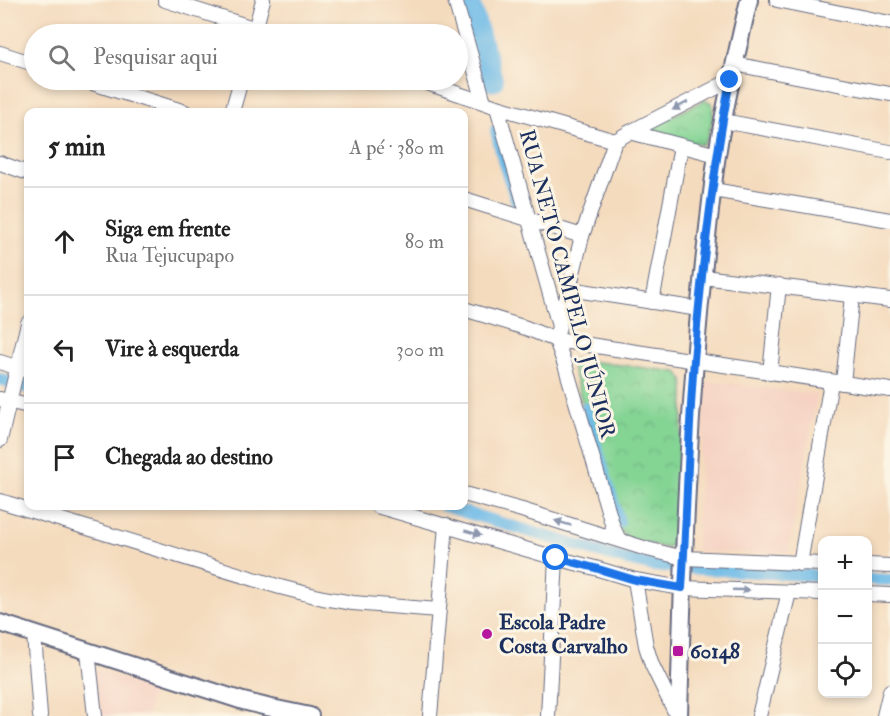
<!DOCTYPE html>
<html lang="pt">
<head>
<meta charset="utf-8">
<style>
	:root { --surface:#fff; --page:#f2f2f2; --text:#222; --muted:#767676; --line:#e0e0e0 }
	body { margin:0; font-family:"IM FELL Double Pica",serif; background:var(--page); color:var(--text) }
	.controls { position:absolute; right:18px; bottom:18px; display:grid; overflow:hidden; border-radius:12px; box-shadow:0 3px 9px #0003 }
	.controls button { width:54px; height:54px; display:grid; place-items:center; padding:0; border:0; border-bottom:2px solid var(--line); background:var(--surface); color:var(--text); font:30px sans-serif }
	.stop { position:absolute; width:18px; height:18px; margin:-14px; border:4px solid #1a73e8; border-radius:50%; background:#fff }
	.stop.end { background:#1a73e8; border-color:#fff; box-shadow:0 2px 6px #0008 }
	.list { margin:0; padding:0; list-style:none }
	h2 { display:flex; justify-content:space-between; align-items:center; height:78px; margin:0; padding:0 24px; font-size:26px }
	h2 small { font-size:20px; font-weight:400; color:var(--muted) }
	.list li { display:grid; grid-template-columns:39px 1fr auto; gap:18px; align-items:center; box-sizing:border-box; height:108px; padding:0 24px; border-top:2px solid var(--line) }
	.list b { display:block; font-size:22px; white-space:nowrap }
	.list p { margin:0; font-size:20px; white-space:nowrap; color:var(--muted) }
	.list em { font-size:20px; font-style:normal; color:var(--muted) }
	.icon { flex:none; width:33px; height:33px; fill:none; stroke:currentColor; stroke-width:2; stroke-linecap:round; stroke-linejoin:round }
	.map { position:relative; flex:none; width:890px; height:716px; overflow:hidden }
	.search { position:absolute; background:var(--surface); box-shadow:0 3px 9px #0003; left:24px; top:24px; width:444px; height:66px; display:flex; align-items:center; gap:15px; box-sizing:border-box; padding:0 21px; border-radius:33px; color:var(--muted); font-size:22px }
	.panel { position:absolute; background:var(--surface); box-shadow:0 3px 9px #0003; left:24px; top:108px; width:444px; height:402px; border-radius:12px }
	.map>svg:first-child { display:block }
	.built { fill:#f5d2c2 }
	.park { fill:url(#park-crowns); stroke:#508279; stroke-width:1.5 }
	.lines { fill:none; stroke-linecap:round; stroke-linejoin:round }
	.canal { stroke:#6dbae7; stroke-width:12 }
	.river { stroke:#6dbae7; stroke-width:21 }
	.minor-casing { stroke:#676b80; stroke-width:16 }
	.major-casing { stroke:#676b80; stroke-width:20 }
	.minor { stroke:#fff; stroke-width:14 }
	.major { stroke:#fff; stroke-width:16 }
	.oneway { fill:#8d97ae }
	.route { stroke:#1a73e8; stroke-width:8 }
	.poi-dot { fill:#b5179e; stroke:#fcf5e5; stroke-width:2 }
	.labels { text-anchor:middle; dominant-baseline:central; stroke-width:6; stroke-linejoin:round; paint-order:stroke }
	.street-label { font-size:21px; fill:#1b2f5e; stroke:#fcf5e5 }
	.poi-label { font-size:21px; font-weight:bold; fill:#1b2f5e; stroke:#fcf5e5; text-anchor:start }
</style>
</head>
<body>
<div class="map">
<svg width="890" height="716" viewBox="0 0 890 716">
	<defs>
		<pattern id="park-crowns" width="20" height="18" patternUnits="userSpaceOnUse" patternTransform="scale(1.5)"><rect width="20" height="18" fill="#84d494"/><path d="M2 6a3 3 0 1 1 6 0M12 15a3 3 0 1 1 6 0" fill="none" stroke="#71b682"/></pattern>
	</defs>
	<rect width="100%" height="100%" fill="#fcf5e5"/>
	<filter id="ink" filterUnits="userSpaceOnUse"><feTurbulence type="fractalNoise" baseFrequency=".0167" numOctaves="2"/><feDisplacementMap in="SourceGraphic" scale="12" xChannelSelector="R" yChannelSelector="G"/><feConvolveMatrix kernelMatrix="1 2 1 2 8 2 1 2 1" color-interpolation-filters="sRGB"/></filter>
	<filter id="wash" filterUnits="userSpaceOnUse"><feTurbulence type="fractalNoise" baseFrequency=".008" numOctaves="4" result="noise"/><feDisplacementMap in="SourceGraphic" scale="24" xChannelSelector="R" yChannelSelector="G"/><feGaussianBlur stdDeviation="1.35" result="paint"/><feColorMatrix in="noise" values="0 0 0 0 0 0 0 0 0 0 0 0 0 0 0 0 0 1.4 0 .05"/><feComposite in="paint" operator="in"/></filter>
	<g filter="url(#wash)">
		<rect width="100%" height="100%" fill="#f4dbbe"/>
		<g class="built">
			<path d="M708,381L815,394L817,397L788,553L699,552L696,548L703,416L705,383Z"/>
			<path d="M93,669L153,688L147,716H98Z"/>
		</g>
		<g class="park">
			<path d="M705,100L712,103C715,114 710,138 702,145L652,133L653,126Z"/>
			<path d="M572,359L677,372C685,379 684,386 684,396L675,540L670,547L666,548L627,538L617,527L570,360Z"/>
		</g>
		<g class="lines">
			<g class="canal">
				<path d="M496,130L503,160L517,202"/>
				<path d="M0,379L28,388"/>
				<path d="M585,408L619,522"/>
				<path d="M444,506L619,558L653,566L822,576"/>
				<path d="M868,579L890,580"/>
			</g>
			<path class="river" d="M469,0L493,81"/>
		</g>
	</g>
	<g filter="url(#ink)">
		<g class="lines">
			<defs>
				<g id="minor">
					<path d="M165,0L272,34"/>
					<path d="M455,0L484,102"/>
					<path d="M777,0L890,23"/>
					<path d="M254,34L263,0"/>
					<path d="M0,53L34,64"/>
					<path d="M734,64L890,94"/>
					<path d="M83,80L185,112"/>
					<path d="M418,80L497,107L615,141"/>
					<path d="M497,107L559,326L556,340L566,368L613,527L619,540"/>
					<path d="M232,112L241,80"/>
					<path d="M723,121L890,152"/>
					<path d="M630,132L717,155"/>
					<path d="M615,141L630,132L731,80"/>
					<path d="M0,163L28,173"/>
					<path d="M713,190L890,220"/>
					<path d="M464,199L582,236"/>
					<path d="M703,277L890,300"/>
					<path d="M569,289L699,309"/>
					<path d="M652,302L681,146"/>
					<path d="M464,309L526,328L556,340L890,390"/>
					<path d="M559,325L569,289L582,236L615,141"/>
					<path d="M0,362L28,371"/>
					<path d="M770,373L779,285"/>
					<path d="M843,383L852,296"/>
					<path d="M0,399L28,406"/>
					<path d="M0,440L28,323"/>
					<path d="M464,494L522,510L647,549L684,558L822,564"/>
					<path d="M0,501L280,587L323,598L353,603L438,610"/>
					<path d="M377,506L556,558L595,568L635,580L682,588L822,593"/>
					<path d="M800,564L831,382"/>
					<path d="M868,565L890,566"/>
					<path d="M635,580L646,646L652,665L677,716"/>
					<path d="M868,594L890,595"/>
					<path d="M34,634L40,716"/>
					<path d="M88,651L95,716"/>
					<path d="M430,716L446,525"/>
					<path d="M548,716L556,558"/>
					<path d="M759,716L789,592"/>
					<path d="M884,716L890,691"/>
				</g>
				<g id="major">
					<path d="M0,623L243,701L267,707L310,716"/>
					<path d="M679,716C683,562 688,408 705,254C709,221 712,188 717,155C725,103 737,51 749,0"/>
				</g>
			</defs>
			<use href="#minor" class="minor-casing"/>
			<use href="#major" class="major-casing"/>
			<use href="#minor" class="minor"/>
			<use href="#major" class="major"/>
		</g>
		<defs><path id="oneway-solid" d="M-6-.8H1V-3.2L6.5 0L1 3.2V.8H-6Z" transform="scale(1.5)"/></defs>
		<g class="oneway">
			<use href="#oneway-solid" transform="translate(680 106) rotate(152)"/>
			<use href="#oneway-solid" transform="translate(563 523) rotate(-163)"/>
			<use href="#oneway-solid" transform="translate(473 533) rotate(17)"/>
			<use href="#oneway-solid" transform="translate(741 590) rotate(2)"/>
		</g>
	</g>
	<g class="lines" filter="url(#ink)">
		<path class="route" d="M556,558L595,568L635,580L682,588C687,512 688,436 694,360C702,266 713,172 730,80"/>
	</g>
	<g class="poi-dot">
		<circle cx="487" cy="634" r="6"/>
		<rect x="672" y="645" width="12" height="12" rx="3"/>
	</g>
	<g class="labels">
		<g class="street-label">
			<text transform="translate(567 284) rotate(75)">RUA NETO CAMPELO JÚNIOR</text>
		</g>
		<g class="poi-label">
			<text x="499" y="622">Escola Padre<tspan x="499" dy="24">Costa Carvalho</tspan></text>
			<text x="690" y="651">60148</text>
		</g>
	</g>
</svg>
<div class="controls">
<button>+</button>
<button>−</button>
<button><svg class="icon" aria-label="locate" viewBox="0 0 24 24"><circle cx="12" cy="12" r="6"/><path d="M12 2v4M12 18v4M2 12h4M18 12h4"/></svg></button>
</div>
<div class="stop" style="left:556px;top:558px"></div>
<div class="stop end" style="left:730px;top:80px"></div>
<div class="search"><svg class="icon" aria-label="search" viewBox="0 0 24 24"><circle cx="10" cy="10" r="6"/><path d="M15 15l6 6"/></svg>Pesquisar aqui</div>
<section class="panel">
<h2>5 min<small>A pé · 380 m</small></h2>
<ul class="list">
<li><svg class="icon" aria-label="ahead" viewBox="0 0 24 24"><path d="M12 20V5M6 11l6-6 6 6"/></svg><div><b>Siga em frente</b><p>Rua Tejucupapo</p></div><em>80 m</em></li>
<li><svg class="icon" aria-label="left" viewBox="0 0 24 24"><path d="M17 20v-9H6M10 6l-5 5 5 5"/></svg><div><b>Vire à esquerda</b></div><em>300 m</em></li>
<li><svg class="icon" aria-label="arrive" viewBox="0 0 24 24"><path d="M6 21V4h12l-3 4 3 4H6"/></svg><div><b>Chegada ao destino</b></div></li>
</ul>
</section>
</div>
</body>
</html>
